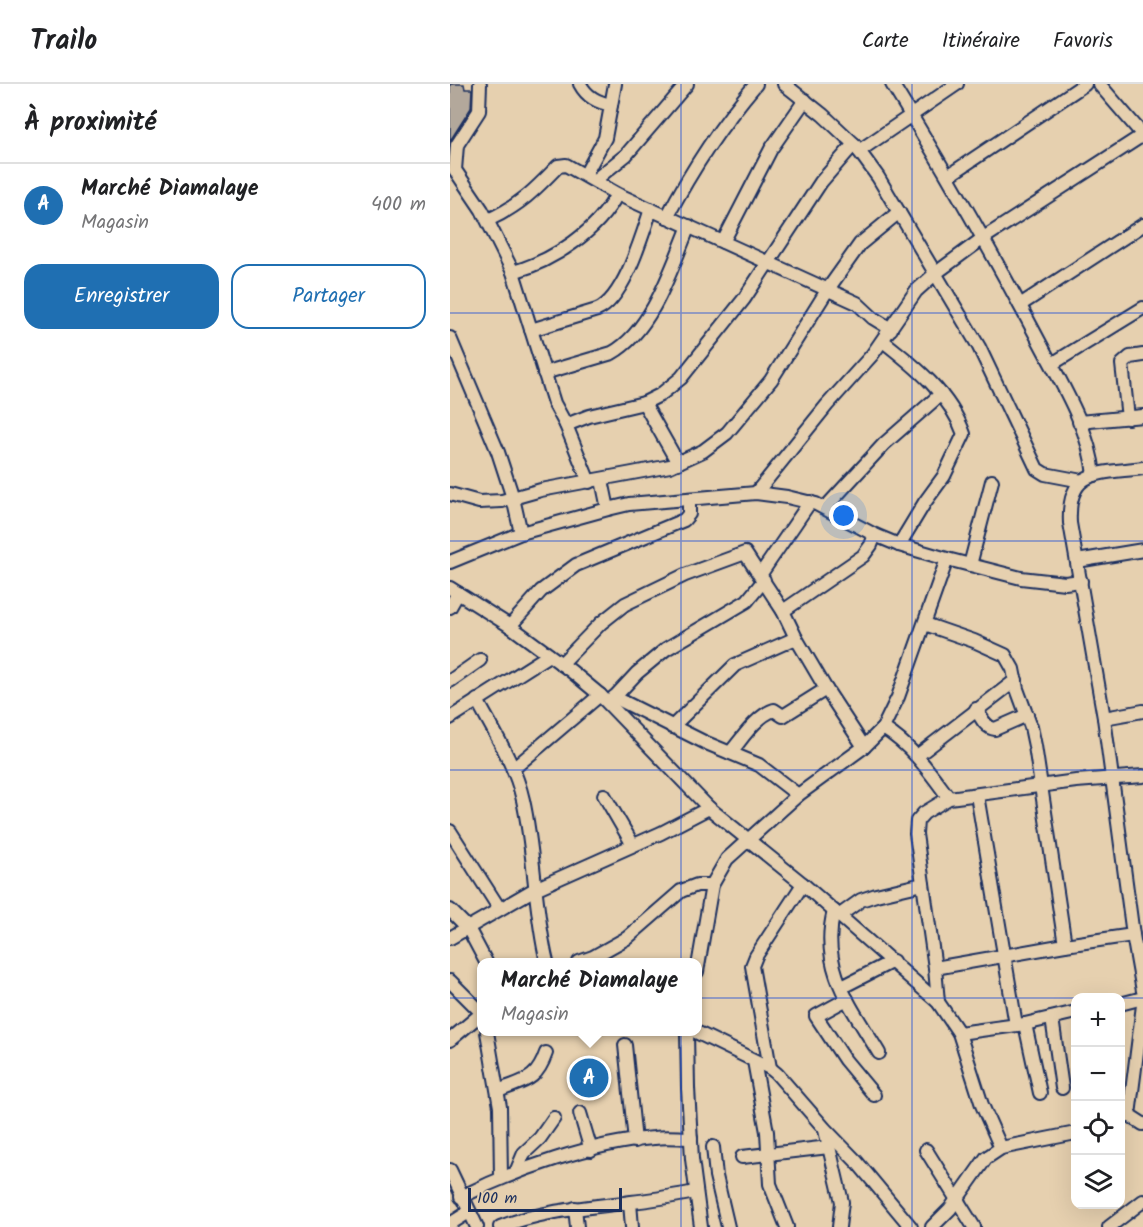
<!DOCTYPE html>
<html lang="fr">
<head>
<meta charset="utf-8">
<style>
	:root { --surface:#fff; --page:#f2f2f2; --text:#202124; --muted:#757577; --line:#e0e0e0; --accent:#1f6fb2 }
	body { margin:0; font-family:Kalam,sans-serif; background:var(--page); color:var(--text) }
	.controls { position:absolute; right:18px; bottom:18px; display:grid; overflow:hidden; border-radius:12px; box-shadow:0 6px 24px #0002 }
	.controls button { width:54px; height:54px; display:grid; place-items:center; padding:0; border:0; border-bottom:2px solid var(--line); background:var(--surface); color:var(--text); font:30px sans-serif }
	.scale { position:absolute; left:18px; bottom:15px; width:154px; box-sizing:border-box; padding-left:6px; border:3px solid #1b2f5e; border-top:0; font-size:16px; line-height:21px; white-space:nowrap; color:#1b2f5e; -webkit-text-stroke:4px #e6d0af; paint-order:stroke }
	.you { position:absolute; left:394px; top:432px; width:21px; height:21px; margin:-15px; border:4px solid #fff; border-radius:50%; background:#1a73e8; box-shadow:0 0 0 9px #1a73e833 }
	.badge { display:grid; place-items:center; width:39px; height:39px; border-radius:50%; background:var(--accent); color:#fff; font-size:20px; font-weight:700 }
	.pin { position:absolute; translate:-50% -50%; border:3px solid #fff; box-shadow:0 2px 6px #0006 }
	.popup { position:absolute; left:27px; top:874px; width:225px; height:78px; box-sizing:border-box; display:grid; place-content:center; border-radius:12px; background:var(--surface); filter:drop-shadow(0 2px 4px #0005); font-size:20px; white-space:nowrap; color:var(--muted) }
	.popup b { font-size:22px; color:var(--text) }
	.popup::after { content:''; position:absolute; left:50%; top:100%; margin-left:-12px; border:12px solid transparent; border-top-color:var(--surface) }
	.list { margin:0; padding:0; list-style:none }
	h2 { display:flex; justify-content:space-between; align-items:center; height:78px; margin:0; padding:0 24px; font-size:26px }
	h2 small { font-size:20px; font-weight:400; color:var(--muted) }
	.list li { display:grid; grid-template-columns:39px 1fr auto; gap:18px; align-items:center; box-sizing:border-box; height:84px; padding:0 24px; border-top:2px solid var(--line) }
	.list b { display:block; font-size:22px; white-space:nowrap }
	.list p { margin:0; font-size:20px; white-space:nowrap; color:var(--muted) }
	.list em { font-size:20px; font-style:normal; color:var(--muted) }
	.actions { display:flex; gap:12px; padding:18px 24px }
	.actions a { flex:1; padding:14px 0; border:2px solid var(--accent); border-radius:18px; text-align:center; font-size:21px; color:var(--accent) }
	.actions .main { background:var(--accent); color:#fff }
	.icon { flex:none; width:33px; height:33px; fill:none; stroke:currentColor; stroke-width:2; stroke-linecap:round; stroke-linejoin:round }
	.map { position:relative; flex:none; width:693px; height:1143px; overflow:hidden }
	header { display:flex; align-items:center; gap:36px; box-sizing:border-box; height:84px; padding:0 30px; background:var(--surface); border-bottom:2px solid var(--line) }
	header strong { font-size:28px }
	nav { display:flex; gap:33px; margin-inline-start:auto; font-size:21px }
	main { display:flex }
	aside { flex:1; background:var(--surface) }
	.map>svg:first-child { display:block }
	.building { fill:#b3a89b; stroke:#1b2f5e; stroke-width:1.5 }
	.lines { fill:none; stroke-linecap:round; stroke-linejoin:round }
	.street-casing { stroke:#1b2f5e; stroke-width:16 }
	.street { stroke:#e6d0af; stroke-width:12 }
	.grid { fill:none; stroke:#1d4ed8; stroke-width:1.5; stroke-opacity:0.55 }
</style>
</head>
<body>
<header>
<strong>Trailo</strong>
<nav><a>Carte</a><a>Itinéraire</a><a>Favoris</a></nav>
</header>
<main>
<aside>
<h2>À proximité<small></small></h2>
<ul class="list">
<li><span class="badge">A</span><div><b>Marché Diamalaye</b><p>Magasin</p></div><em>400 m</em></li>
</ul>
<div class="actions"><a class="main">Enregistrer</a><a>Partager</a></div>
</aside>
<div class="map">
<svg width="693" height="1143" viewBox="0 0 693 1143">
	<rect width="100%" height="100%" fill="#e6d0af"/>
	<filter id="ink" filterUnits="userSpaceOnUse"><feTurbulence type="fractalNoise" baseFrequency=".0167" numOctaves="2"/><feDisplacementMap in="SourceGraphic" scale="12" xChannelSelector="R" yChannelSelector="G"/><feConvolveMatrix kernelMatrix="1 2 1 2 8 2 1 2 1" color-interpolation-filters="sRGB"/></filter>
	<g filter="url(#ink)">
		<path class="building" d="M0,0H14L15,5H22L21,24L0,57Z"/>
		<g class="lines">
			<defs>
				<g id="street">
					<path d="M30,0L29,27L7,61L5,86L32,126L63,188L104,319L116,341L139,398"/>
					<path d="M130,0C137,13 147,18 161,21"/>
					<path d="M334,0L373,31L404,60L428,93L529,263L587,385L595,390L632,397"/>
					<path d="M442,0C494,84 543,170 589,257C611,299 639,343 644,391"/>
					<path d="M649,0L693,51"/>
					<path d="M409,67L507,0"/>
					<path d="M135,91L155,54L165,0"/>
					<path d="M498,92L635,0"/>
					<path d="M145,96L176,71L237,0"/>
					<path d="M217,133C242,85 271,41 306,0"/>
					<path d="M38,136C69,122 85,106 108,82L116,81L167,110L407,219L423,234L441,245"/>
					<path d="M273,158L321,65L355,16"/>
					<path d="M63,188C103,177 148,147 167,110"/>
					<path d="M570,221L693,141"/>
					<path d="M81,246L147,226C174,215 192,152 201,125"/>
					<path d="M0,254L48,368L63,414L71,449"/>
					<path d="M433,257C465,282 500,310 514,350L494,392L475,418L449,461"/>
					<path d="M602,280L693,224"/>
					<path d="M94,289L162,269C202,247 222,183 239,142"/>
					<path d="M194,319L228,379"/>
					<path d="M678,334L672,280L680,273L693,271"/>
					<path d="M629,338L693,332"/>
					<path d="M116,341L139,332L194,319L210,311L231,294L294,215L371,98L404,60"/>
					<path d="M693,384C650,390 617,383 620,439L654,634L683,851L693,907"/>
					<path d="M152,396L158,425"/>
					<path d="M306,409L377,321L422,271L466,207L486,189L532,155L693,51"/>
					<path d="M0,410L29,418L52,417L91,406L220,382L253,367L277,349L321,296L378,205L410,160L449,128"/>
					<path d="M375,424L434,360L491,310"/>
					<path d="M627,477L693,466"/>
					<path d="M0,478L71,449L158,425L179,420L306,409L337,413L366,420L425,451L449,461L497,475L571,494L615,499L631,497"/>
					<path d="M520,481L542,397"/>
					<path d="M310,491L360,418"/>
					<path d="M0,504L60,542L121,587L150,611L259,724L353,800L488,918L509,949L575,940L626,928"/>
					<path d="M0,523L8,509"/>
					<path d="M333,527L413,472L421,461L425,451"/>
					<path d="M475,540L524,557L555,571L563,585L567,605L581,643L585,662L615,861"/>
					<path d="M60,542L91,507L126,481L234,436L239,430V415"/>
					<path d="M111,580L151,539L175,520L235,491L295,469L333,527L346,554L376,605L414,663"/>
					<path d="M0,597L30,576"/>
					<path d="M164,613L254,658L309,681L348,711L414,663L433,644L448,613L497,475"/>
					<path d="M27,616C44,648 65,680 73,716C85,769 84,825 97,878"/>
					<path d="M159,619L187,589L216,565L297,517L314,496"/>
					<path d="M526,625C531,633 535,644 545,645L577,631"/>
					<path d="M0,634L99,571"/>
					<path d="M654,634L693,627"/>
					<path d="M222,643L285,581L346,554"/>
					<path d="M433,644C462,662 479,687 499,714"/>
					<path d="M280,669C292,655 306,632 324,626L333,632L376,605"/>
					<path d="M467,672L566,596"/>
					<path d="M63,685L150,611"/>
					<path d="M154,711L183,761"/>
					<path d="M527,711L566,941"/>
					<path d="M0,747L49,824"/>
					<path d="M0,826L18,844L36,878"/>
					<path d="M384,827C369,884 401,922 429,969"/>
					<path d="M390,831L411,816L426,811L473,800"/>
					<path d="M0,854L85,805L211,749L259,724"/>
					<path d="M129,878L143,873L177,854L231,807L247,801H262"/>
					<path d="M485,884L615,861L683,851"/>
					<path d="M247,888L262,801L277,775L348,711"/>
					<path d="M0,897L31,928"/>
					<path d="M392,903L443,877"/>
					<path d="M397,915L366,932L395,976L424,1011"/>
					<path d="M488,918L485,884L466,750L467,737L474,729L499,714L626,697L693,692"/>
					<path d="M670,920L693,914"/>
					<path d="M693,921L679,1031L693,1040"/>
					<path d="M602,934L612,1004"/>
					<path d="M575,940L590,1009"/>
					<path d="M37,948L50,1023L51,1094"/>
					<path d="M237,948L238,1004L242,1075L251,1143"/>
					<path d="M246,948L320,984L327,990L375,1045L407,1078L461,1143"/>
					<path d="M509,949L532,1021L551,1064"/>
					<path d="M0,956L31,930"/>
					<path d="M175,961L185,1057"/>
					<path d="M304,977L317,1048L320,1100L337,1143"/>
					<path d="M320,984L302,882L306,872L353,800"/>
					<path d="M48,1007C74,996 86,998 96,969"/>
					<path d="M130,1029L141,1066"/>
					<path d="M375,1046L392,1118L389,1143"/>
					<path d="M263,1063L266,1092L278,1143"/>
					<path d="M476,1066L524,1143"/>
					<path d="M292,1073L379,1063"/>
					<path d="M0,1086L27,1143"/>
					<path d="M66,1088L74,1069L90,1054L104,1034"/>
					<path d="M11,1113C67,1085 142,1059 204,1054C217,1052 229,1054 241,1054"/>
					<path d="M180,1119L182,1143"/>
					<path d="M125,1124L127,1143"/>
					<path d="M0,1140L19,1128"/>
					<path d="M50,1143C93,1126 136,1124 181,1118C203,1116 224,1112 245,1108"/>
					<path d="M482,1143L500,1125L536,1074L551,1064L626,1049"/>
					<path d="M659,1143L693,1117"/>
				</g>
			</defs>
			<use href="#street" class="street-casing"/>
			<use href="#street" class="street"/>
		</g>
	</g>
	<path class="grid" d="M231,0V1143M462,0V1143M0,229H693M0,457H693M0,686H693M0,914H626M670,914H693"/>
</svg>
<div class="controls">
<button>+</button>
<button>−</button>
<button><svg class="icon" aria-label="locate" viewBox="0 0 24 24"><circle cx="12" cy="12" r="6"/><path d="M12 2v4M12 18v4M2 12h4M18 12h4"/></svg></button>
<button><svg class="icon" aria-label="layers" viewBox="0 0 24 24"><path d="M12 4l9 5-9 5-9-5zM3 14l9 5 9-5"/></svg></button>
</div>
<div class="scale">100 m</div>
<div class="you"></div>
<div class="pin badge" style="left:139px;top:994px">A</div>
<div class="popup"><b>Marché Diamalaye</b>Magasin</div>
</div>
</main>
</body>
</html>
